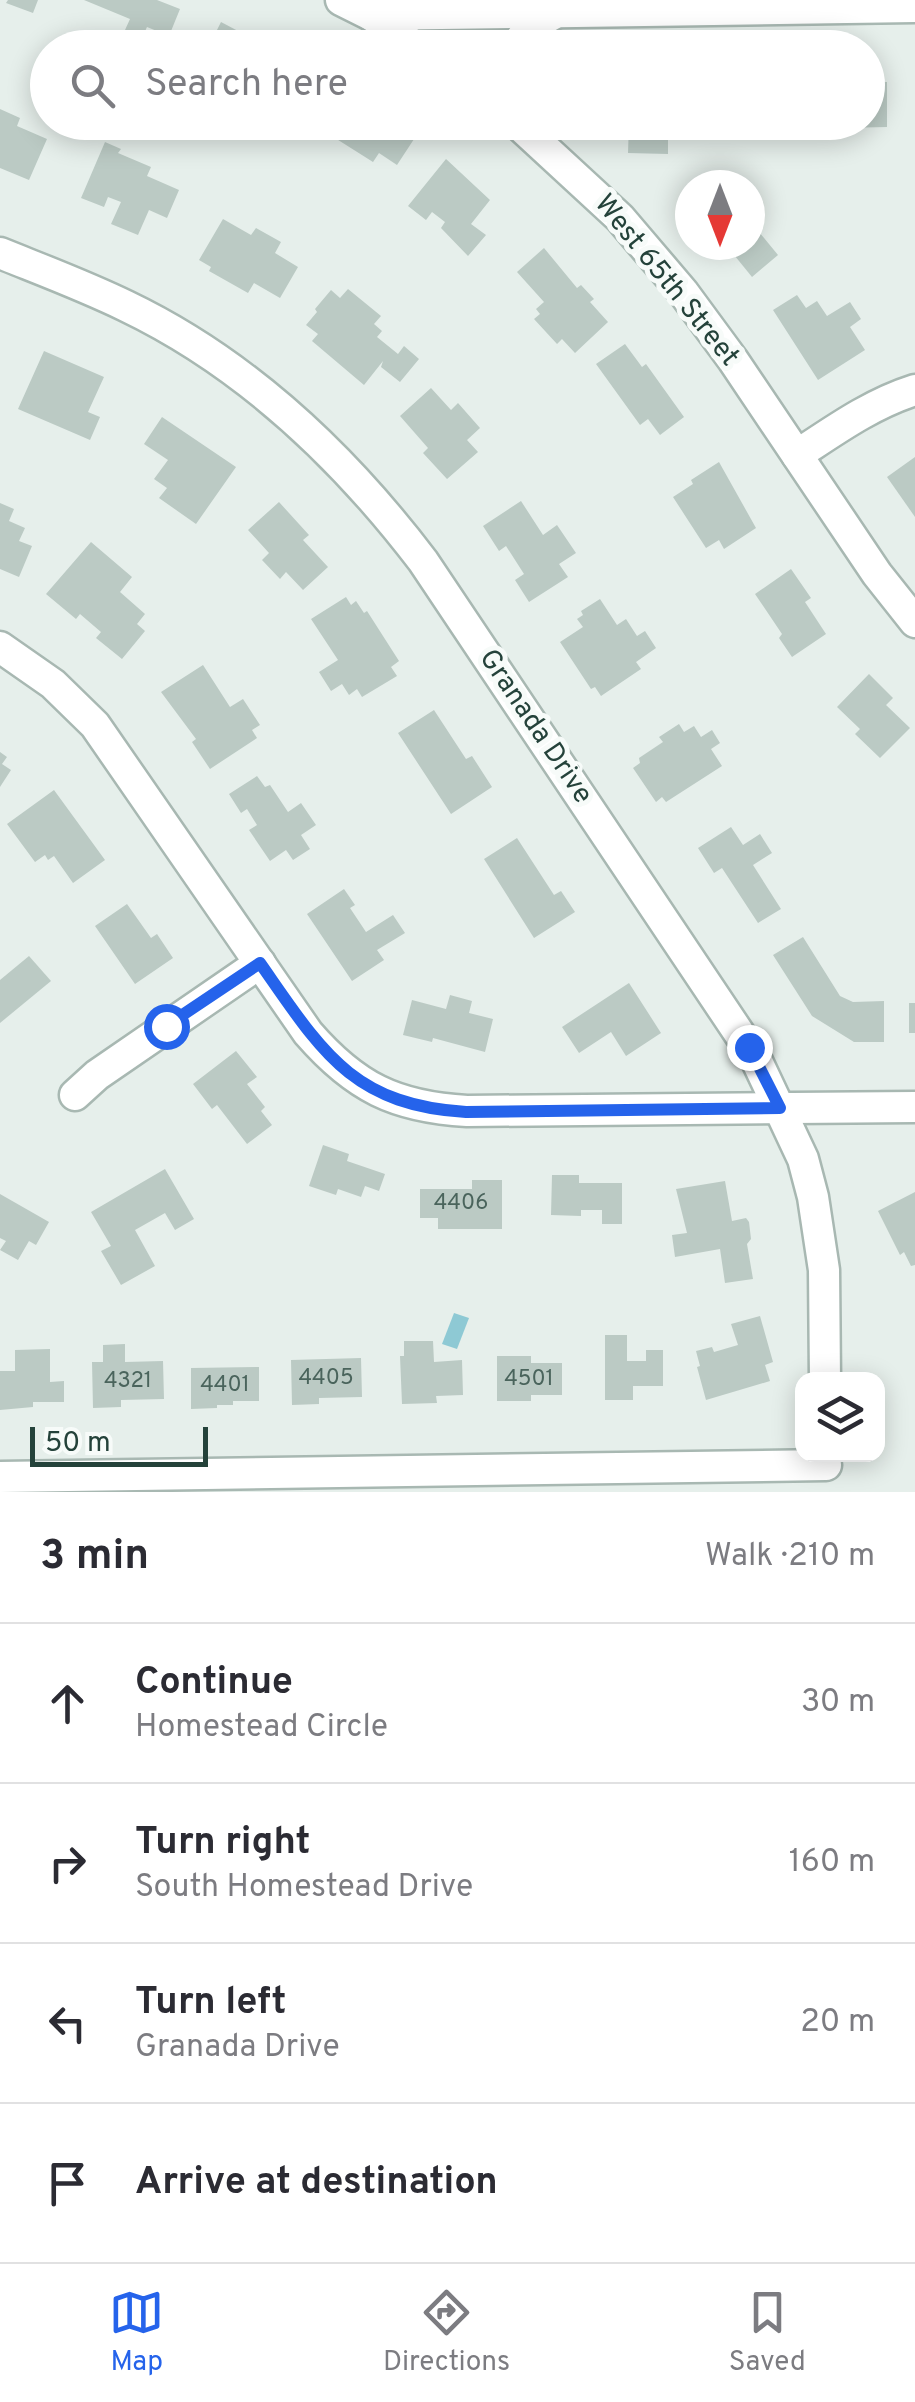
<!DOCTYPE html>
<html lang="en">
<head>
<meta charset="utf-8">
<style>
	:root { --surface:#fff; --page:#f2f2f3; --text:#2b2b33; --muted:#7c7c81; --line:#e1e1e2; --accent:#2563eb }
	body { margin:0; font-family:Overpass,sans-serif; background:var(--page); color:var(--text) }
	.controls { position:absolute; right:30px; bottom:30px; display:grid; overflow:hidden; border-radius:20px; box-shadow:0 5px 25px #0003 }
	.controls button { width:90px; height:90px; display:grid; place-items:center; padding:0; border:0; border-bottom:2px solid var(--line); background:var(--surface); color:var(--text); font:50px sans-serif }
	.compass { position:absolute; left:675px; top:170px; width:90px; height:90px; border-radius:50%; background:var(--surface); box-shadow:0 5px 25px #0003; rotate:180deg }
	.scale { position:absolute; left:30px; bottom:25px; width:178px; box-sizing:border-box; padding-left:10px; border:5px solid #24423a; border-top:0; font-size:28px; line-height:35px; white-space:nowrap; color:#24423a; -webkit-text-stroke:8px #f7fbf9; paint-order:stroke }
	.stop { position:absolute; width:30px; height:30px; margin:-22px; border:8px solid #2563eb; border-radius:50%; background:#fff }
	.stop.end { background:#2563eb; border-color:#fff; box-shadow:0 2px 10px #0008 }
	.list { margin:0; padding:0; list-style:none }
	h2 { display:flex; justify-content:space-between; align-items:center; height:130px; margin:0; padding:0 40px; font-size:42px }
	h2 small { font-size:32px; font-weight:400; color:var(--muted) }
	.list li { display:grid; grid-template-columns:65px 1fr auto; gap:30px; align-items:center; box-sizing:border-box; height:160px; padding:0 40px; border-top:2px solid var(--line) }
	.list b { display:block; font-size:38px; white-space:nowrap }
	.list p { margin:0; font-size:32px; white-space:nowrap; color:var(--muted) }
	.list em { font-size:32px; font-style:normal; color:var(--muted) }
	.icon { flex:none; width:55px; height:55px; fill:none; stroke:currentColor; stroke-width:2; stroke-linecap:round; stroke-linejoin:round }
	.map { position:relative; flex:none; width:915px; height:1492px; overflow:hidden }
	.search { position:absolute; background:var(--surface); box-shadow:0 5px 25px #0003; left:30px; right:30px; top:30px; height:110px; display:flex; align-items:center; gap:25px; box-sizing:border-box; padding:0 35px; border-radius:55px; color:var(--muted); font-size:38px }
	.sheet { height:770px; background:var(--surface) }
	nav { display:flex; justify-content:space-around; align-items:center; box-sizing:border-box; height:140px; border-top:2px solid var(--line); background:var(--surface); font-size:28px; color:var(--muted) }
	nav a { display:grid; justify-items:center; gap:5px }
	nav .on { color:var(--accent) }
	.map>svg:first-child { display:block }
	.water { fill:#8ec9d4 }
	.building { fill:#bbcac4 }
	.lines { fill:none; stroke-linecap:round; stroke-linejoin:round }
	.minor-casing { stroke:#a8b8b2; stroke-width:35 }
	.minor { stroke:#fff; stroke-width:30 }
	.route { stroke:#2563eb; stroke-width:12 }
	.labels { text-anchor:middle; dominant-baseline:central; stroke-width:10; stroke-linejoin:round; paint-order:stroke }
	.number-label { font-size:22px; fill:#4a645c }
	.street-label { font-size:28px; fill:#24423a; stroke:#f7fbf9 }
</style>
</head>
<body>
<div class="map">
<svg width="915" height="1492" viewBox="0 0 915 1492">
	<rect width="100%" height="100%" fill="#e6efeb"/>
	<path class="water" d="M454,1313L469,1318L457,1349L442,1344Z"/>
	<g class="building">
		<path d="M8,0H38L33,13L6,3Z"/>
		<path d="M84,0H157L180,9L169,36L147,27L142,38L125,30L130,19Z"/>
		<path d="M221,22L270,48H208Z"/>
		<path d="M868,82H887V127L841,128V122H868Z"/>
		<path d="M0,109L20,118L17,126L47,139L29,180L0,168Z"/>
		<path d="M334,122H395L416,136L397,165L379,153L373,162L335,138L342,128Z"/>
		<path d="M629,122H676L675,137H668V154L628,153Z"/>
		<path d="M105,142L121,149L118,153L151,167L147,176L179,190L167,218L149,210L138,235L111,224L121,202L108,197L104,207L81,198Z"/>
		<path d="M446,159L490,200L471,224L486,235L468,256L441,228L445,222L432,212L426,220L408,206Z"/>
		<path d="M223,219L251,235L256,228L281,242L275,253L298,267L280,298L254,283L248,293L209,271L211,267L199,260Z"/>
		<path d="M750,221L778,255L752,277L726,245H750Z"/>
		<path d="M544,248L577,288L581,285L594,299L590,302L608,322L575,353L562,339L557,344L534,319L540,314L536,309L544,302L517,272Z"/>
		<path d="M348,289L381,316L374,324L382,331L377,337L398,354L404,346L419,359L400,382L381,367L383,361L364,385L312,341L318,334L306,325L317,312L315,309L331,290L340,298Z"/>
		<path d="M797,295L806,308L817,301L827,316L850,302L861,319L850,327L865,350L818,380L773,310Z"/>
		<path d="M625,344L642,367L646,364L684,417L660,435L648,419L640,425L596,364Z"/>
		<path d="M44,351L104,377L88,412L100,417L90,440L18,409Z"/>
		<path d="M431,388L451,410L458,403L480,428L467,440L478,452L447,479L423,453L428,448L400,416Z"/>
		<path d="M162,417L236,467L196,524L159,498L167,488L154,479L168,460L144,444Z"/>
		<path d="M915,457V517L887,477Z"/>
		<path d="M719,462L756,528L724,549L719,540L706,548L673,497L693,484L691,480Z"/>
		<path d="M521,501L543,535L557,525L576,553L559,564L568,577L529,602L515,580L524,574L506,546L499,551L483,526Z"/>
		<path d="M279,502L309,535L303,540L328,567L303,590L286,572L280,579L262,560L269,553L248,530Z"/>
		<path d="M0,503L14,509L9,521L25,528L19,541L32,546L19,577L0,569Z"/>
		<path d="M91,542L132,577L120,592L145,614L137,624L145,631L122,659L96,638L101,632L80,614L76,619L46,594Z"/>
		<path d="M791,569L811,598L805,602L826,634L792,657L779,638L782,634L755,594Z"/>
		<path d="M346,597L351,605L356,601L364,613L367,611L399,661L391,667L397,676L362,697L357,689L349,695L342,684L331,691L319,672L338,660L311,619Z"/>
		<path d="M600,599L617,625L626,619L637,636L645,631L656,648L636,662L641,669L601,696L595,687L591,689L560,642L583,627L577,619L583,615L581,611Z"/>
		<path d="M203,665L230,707L243,699L260,725L252,730L257,738L210,769L192,742L196,739L161,692Z"/>
		<path d="M869,674L893,698L886,705L910,728L880,758L855,734L860,729L837,707Z"/>
		<path d="M434,710L466,759L472,756L492,787L451,814L398,733Z"/>
		<path d="M679,724L684,732L694,726L701,737L712,730L720,743L711,749L722,766L666,802L662,797L656,802L633,768L640,763L639,758L663,742L659,737Z"/>
		<path d="M0,752L7,757L2,764L11,770L0,787Z"/>
		<path d="M257,776L265,787L270,785L288,812L301,803L316,825L301,835L310,849L293,860L286,850L270,861L249,830L257,825L247,809L241,813L229,794Z"/>
		<path d="M54,790L105,860L73,883L54,856L48,860L45,855L35,862L7,824Z"/>
		<path d="M731,827L743,845L760,834L772,853L753,865L781,909L758,923L722,868L714,873L698,848Z"/>
		<path d="M517,838L554,895L561,891L575,912L534,938L484,859Z"/>
		<path d="M344,889L355,905L350,908L366,932L393,915L405,933L377,950L384,960L352,981L307,914Z"/>
		<path d="M127,904L151,938L157,934L173,958L135,984L95,926Z"/>
		<path d="M803,937L840,996L853,1002L884,1001V1042H854L812,1016L773,955Z"/>
		<path d="M29,956L51,981L0,1023V980Z"/>
		<path d="M629,983L661,1033L626,1056L611,1032L579,1053L562,1027Z"/>
		<path d="M450,995L472,1001L469,1013L493,1019L485,1052L433,1038L432,1042L403,1035L412,1000L446,1009Z"/>
		<rect x="909" y="1003" width="6" height="30"/>
		<path d="M236,1051L257,1077L247,1084L265,1107L261,1111L272,1125L247,1144L217,1105L212,1109L193,1084Z"/>
		<path d="M323,1145L349,1154L347,1161L385,1174L379,1191L365,1186L361,1197L338,1189L336,1195L309,1186Z"/>
		<path d="M165,1169L194,1219L175,1230L165,1213L135,1230L155,1266L121,1285L101,1251L111,1246L91,1212Z"/>
		<path d="M552,1175H579V1183H622V1224H602V1210H581V1216L551,1215Z"/>
		<path d="M472,1180H502V1229H438V1218H420V1189H472Z"/>
		<path d="M725,1181L732,1221L746,1218L749,1222L751,1239L747,1244L753,1279L725,1283L720,1249L675,1257L672,1235L687,1233L676,1189Z"/>
		<path d="M915,1192V1265L911,1266L904,1252L900,1255L878,1211Z"/>
		<path d="M0,1194L49,1222L36,1245L29,1241L18,1260L0,1250L6,1241L0,1238Z"/>
		<path d="M760,1316L773,1362L765,1365L770,1381L706,1400L697,1367L700,1366L696,1351L712,1347L714,1352L738,1345L731,1324Z"/>
		<path d="M605,1335H627V1361H646V1350H663V1386H633V1400H605Z"/>
		<path d="M404,1341H433L434,1362L462,1360L463,1395L436,1396L437,1403L402,1404L400,1356H404Z"/>
		<path d="M125,1344V1362L163,1361L164,1399L121,1400V1407L93,1408L92,1362H103V1345Z"/>
		<path d="M50,1349V1382L64,1381V1402H33V1407L0,1410V1371H15V1350Z"/>
		<path d="M497,1356H531V1363H562V1395H531V1401H497Z"/>
		<path d="M361,1358L362,1397L319,1398V1404L292,1405L291,1360Z"/>
		<path d="M259,1367V1401H233V1405H217V1408L191,1409V1368Z"/>
	</g>
	<g class="lines">
		<defs>
			<g id="minor">
				<path d="M341,0L371,15L915,7"/>
				<path d="M371,15L418,48"/>
				<path d="M514,48L529,28L557,12"/>
				<path d="M516,122L620,218L683,292L733,360L877,574L915,622"/>
				<path d="M0,253C42,270 85,286 126,306C247,364 343,456 423,561L755,1057L803,1159L813,1197L824,1270L825,1380"/>
				<path d="M797,455C835,430 871,404 915,390"/>
				<path d="M0,647L53,684L95,725L308,1033C355,1087 395,1107 467,1111L915,1107"/>
				<path d="M75,1095L97,1075L260,963"/>
				<path d="M0,1477L826,1465"/>
			</g>
		</defs>
		<use href="#minor" class="minor-casing"/>
		<use href="#minor" class="minor"/>
	</g>
	<g class="lines">
		<path class="route" d="M166,1026L260,963C321,1050 351,1105 466,1112L780,1108L749,1047"/>
	</g>
	<g class="labels">
		<g class="number-label">
			<text x="461" y="1203">4406</text>
			<text x="326" y="1378">4405</text>
			<text x="529" y="1379">4501</text>
			<text x="128" y="1381">4321</text>
			<text x="225" y="1385">4401</text>
		</g>
		<g class="street-label">
			<text transform="translate(666 281) rotate(51)">West 65th Street</text>
			<text transform="translate(535 727) rotate(56)">Granada Drive</text>
		</g>
	</g>
</svg>
<div class="controls">
<button><svg class="icon" aria-label="layers" viewBox="0 0 24 24"><path d="M12 4l9 5-9 5-9-5zM3 14l9 5 9-5"/></svg></button>
</div>
<svg class="compass" viewBox="-18 -18 36 36"><path d="M0-13l5 13h-10z" fill="#e53935"/><path d="M0 13l5-13h-10z" fill="#7c7c81"/></svg>
<div class="scale">50 m</div>
<div class="stop" style="left:166px;top:1026px"></div>
<div class="stop end" style="left:749px;top:1047px"></div>
<div class="search"><svg class="icon" aria-label="search" viewBox="0 0 24 24"><circle cx="10" cy="10" r="6"/><path d="M15 15l6 6"/></svg>Search here</div>
</div>
<section class="sheet">
<h2>3 min<small>Walk · 210 m</small></h2>
<ul class="list">
<li><svg class="icon" aria-label="ahead" viewBox="0 0 24 24"><path d="M12 20V5M6 11l6-6 6 6"/></svg><div><b>Continue</b><p>Homestead Circle</p></div><em>30 m</em></li>
<li><svg class="icon" aria-label="right" viewBox="0 0 24 24"><path d="M7 20v-9h11M14 6l5 5-5 5"/></svg><div><b>Turn right</b><p>South Homestead Drive</p></div><em>160 m</em></li>
<li><svg class="icon" aria-label="left" viewBox="0 0 24 24"><path d="M17 20v-9H6M10 6l-5 5 5 5"/></svg><div><b>Turn left</b><p>Granada Drive</p></div><em>20 m</em></li>
<li><svg class="icon" aria-label="arrive" viewBox="0 0 24 24"><path d="M6 21V4h12l-3 4 3 4H6"/></svg><div><b>Arrive at destination</b></div></li>
</ul>
</section>
<nav>
<a class="on"><svg class="icon" aria-label="map" viewBox="0 0 24 24"><path d="M3 6l6-2 6 2 6-2v14l-6 2-6-2-6 2zM9 4v14M15 6v14"/></svg>Map</a>
<a><svg class="icon" aria-label="directions" viewBox="0 0 24 24"><path d="M12 3l9 9-9 9-9-9zM9 14v-3h6M13 9l2 2-2 2"/></svg>Directions</a>
<a><svg class="icon" aria-label="saved" viewBox="0 0 24 24"><path d="M7 4h10v16l-5-4-5 4z"/></svg>Saved</a>
</nav>
</body>
</html>
